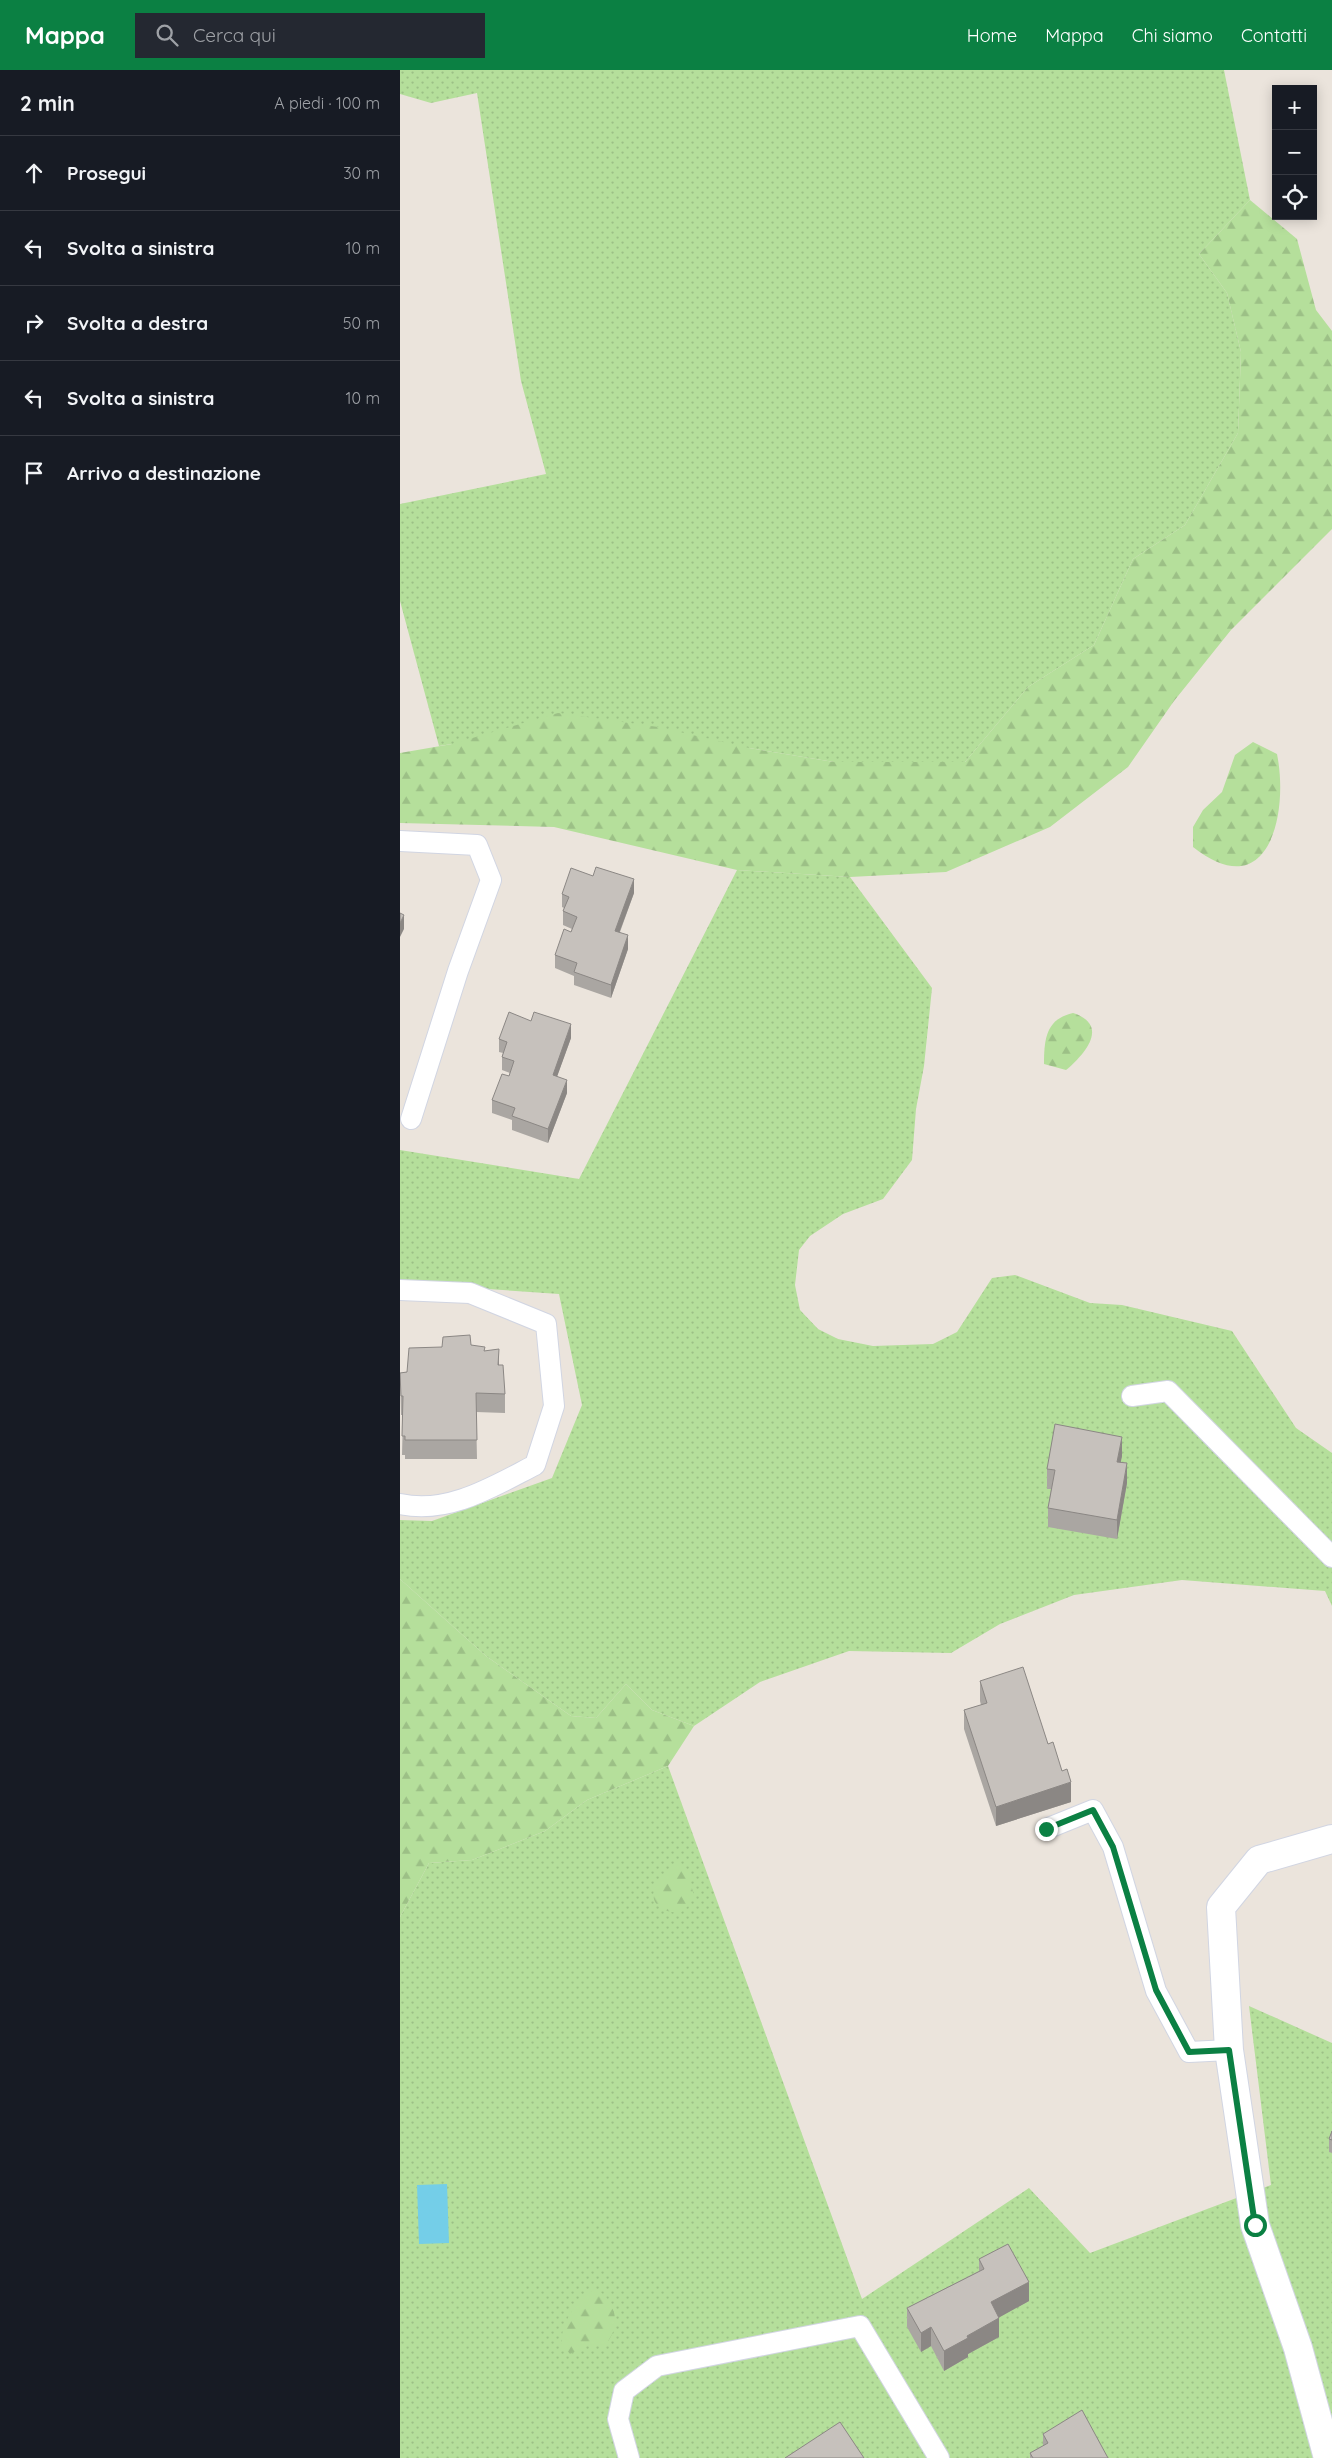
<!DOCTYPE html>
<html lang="it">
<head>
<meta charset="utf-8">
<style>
	:root { --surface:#171b24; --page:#242831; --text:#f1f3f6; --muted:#9ea1a6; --line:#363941; --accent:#0b8043 }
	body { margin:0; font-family:Quicksand,sans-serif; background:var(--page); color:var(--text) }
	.controls { position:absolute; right:15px; top:15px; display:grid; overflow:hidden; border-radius:0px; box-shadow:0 2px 12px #0003 }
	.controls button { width:45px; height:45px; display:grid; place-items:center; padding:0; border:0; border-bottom:1px solid var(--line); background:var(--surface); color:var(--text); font:25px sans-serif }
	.stop { position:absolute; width:15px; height:15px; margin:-11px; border:4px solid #0b8043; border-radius:50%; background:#fff }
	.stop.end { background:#0b8043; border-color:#fff; box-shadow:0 1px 5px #0008 }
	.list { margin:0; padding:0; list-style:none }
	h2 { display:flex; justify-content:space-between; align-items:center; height:65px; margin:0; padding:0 20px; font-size:21px }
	h2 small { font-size:16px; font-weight:400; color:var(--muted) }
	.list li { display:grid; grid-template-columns:32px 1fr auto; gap:15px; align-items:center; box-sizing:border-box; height:75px; padding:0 20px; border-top:1px solid var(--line) }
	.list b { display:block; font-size:19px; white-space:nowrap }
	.list em { font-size:16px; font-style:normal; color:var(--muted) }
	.icon { flex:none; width:28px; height:28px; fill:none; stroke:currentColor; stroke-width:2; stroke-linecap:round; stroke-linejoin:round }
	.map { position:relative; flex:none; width:932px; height:2388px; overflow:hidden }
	header { display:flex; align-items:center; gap:30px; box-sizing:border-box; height:70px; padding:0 25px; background:var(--accent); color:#fff }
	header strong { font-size:24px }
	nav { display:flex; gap:28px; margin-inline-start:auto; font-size:18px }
	.search { width:350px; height:45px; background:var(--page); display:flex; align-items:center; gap:12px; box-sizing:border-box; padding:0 18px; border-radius:0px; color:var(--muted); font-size:19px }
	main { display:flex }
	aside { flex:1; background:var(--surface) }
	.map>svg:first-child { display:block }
	.grass { fill:url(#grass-dots) }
	.forest { fill:url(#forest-firs) }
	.water { fill:#74cee8 }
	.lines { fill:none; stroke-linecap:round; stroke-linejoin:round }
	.service-casing { stroke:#d1d5e2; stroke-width:22 }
	.minor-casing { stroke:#d1d5e2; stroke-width:30 }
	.service { stroke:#fff; stroke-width:20 }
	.minor { stroke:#fff; stroke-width:28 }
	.wall { fill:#aaa6a2 }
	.shaded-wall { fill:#8b8784 }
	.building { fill:#c6c1bc; stroke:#8b8784 }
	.route { stroke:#0b8043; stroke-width:6 }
</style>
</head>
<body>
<header>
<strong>Mappa</strong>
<div class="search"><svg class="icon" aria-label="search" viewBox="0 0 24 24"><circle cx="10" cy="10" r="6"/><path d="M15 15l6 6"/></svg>Cerca qui</div>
<nav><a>Home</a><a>Mappa</a><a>Chi siamo</a><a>Contatti</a></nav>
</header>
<main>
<aside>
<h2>2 min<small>A piedi · 100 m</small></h2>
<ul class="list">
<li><svg class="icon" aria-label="ahead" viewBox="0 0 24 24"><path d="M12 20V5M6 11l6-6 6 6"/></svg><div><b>Prosegui</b></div><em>30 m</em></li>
<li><svg class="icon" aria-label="left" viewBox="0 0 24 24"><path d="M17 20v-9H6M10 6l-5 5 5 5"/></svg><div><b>Svolta a sinistra</b></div><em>10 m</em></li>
<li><svg class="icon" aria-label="right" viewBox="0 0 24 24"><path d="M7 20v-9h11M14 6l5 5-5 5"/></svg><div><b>Svolta a destra</b></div><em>50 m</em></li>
<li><svg class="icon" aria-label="left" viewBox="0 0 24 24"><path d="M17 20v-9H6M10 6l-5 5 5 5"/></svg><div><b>Svolta a sinistra</b></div><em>10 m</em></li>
<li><svg class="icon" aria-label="arrive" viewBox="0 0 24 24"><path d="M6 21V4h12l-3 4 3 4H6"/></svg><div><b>Arrivo a destinazione</b></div></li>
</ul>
</aside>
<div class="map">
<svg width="932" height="2388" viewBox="0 0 932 2388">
	<defs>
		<pattern id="grass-dots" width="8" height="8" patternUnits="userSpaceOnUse" patternTransform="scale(1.25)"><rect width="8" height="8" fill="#b5df9b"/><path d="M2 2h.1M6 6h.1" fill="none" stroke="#9cc086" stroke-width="1.8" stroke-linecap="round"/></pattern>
		<pattern id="forest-firs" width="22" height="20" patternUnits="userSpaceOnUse" patternTransform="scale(1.25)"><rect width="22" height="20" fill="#b5df9b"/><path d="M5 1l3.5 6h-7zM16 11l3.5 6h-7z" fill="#9cc086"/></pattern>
	</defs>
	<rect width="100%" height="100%" fill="#ebe4dc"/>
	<g class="grass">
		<path d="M0,0H824L850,130L799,184L827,223L841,282L838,363L785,455L733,489L694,575L628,617L565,692H434L349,678L52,674L39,676L0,531V434L146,404L121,311L77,23L31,33L0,24Z"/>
		<path d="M337,800L450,807L532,918L524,996L516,1039L512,1090L483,1129L443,1144L410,1166L399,1180L395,1215L400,1240L418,1259L438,1269L473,1276L533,1274L557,1262L592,1208L615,1205L690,1233L722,1235L832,1261L896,1358L932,1383V1536L925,1521L782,1510L674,1525L600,1554L551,1583L449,1581L360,1612L294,1656L252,1640L226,1614L196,1648L171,1646L86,1586L0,1509V1450L32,1451L152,1408L182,1335L159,1224L0,1213V1080L179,1109Z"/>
		<path d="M268,1696L462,2229L629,2118L690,2183L871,2115L849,1936L932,1973V2388H0V1847L29,1793L72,1790L145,1761L187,1730Z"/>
	</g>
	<g class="forest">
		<path d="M850,130L897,169L916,240L932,261V459L831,560L774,631L728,697L650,757L546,802L450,807L337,800L154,757L0,753V683L52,674L158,643L258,657L349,678L434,692H565L628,617L694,575L733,489L785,455L838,363L841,282L827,223L799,184Z"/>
		<path d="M853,672L877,684C889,743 869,837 793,777V757L803,740L822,722L835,685Z"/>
		<path d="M673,943C710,955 685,984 666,1000L644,994C644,969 646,949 673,943Z"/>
		<path d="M0,1509L86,1586L171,1646L196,1648L226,1614L252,1640L294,1656L268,1696L187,1730L145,1761L72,1790L29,1793L0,1847Z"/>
		<path d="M278,1795L287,1799L294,1826L288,1836L280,1843C241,1841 249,1809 278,1795Z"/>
		<path d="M196,2219C217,2231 222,2258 204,2276L190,2274L170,2284L161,2273C162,2252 177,2228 196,2219Z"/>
	</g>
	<path class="water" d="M47,2114L49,2173L19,2174L17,2115Z"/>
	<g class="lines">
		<defs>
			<g id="service">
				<path d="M0,771L77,775L91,810L58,901L11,1049"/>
				<path d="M0,1220L70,1223L146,1254L154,1336L135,1395C94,1416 48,1445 0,1434"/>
				<path d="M732,1326L768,1321L932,1487"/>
				<path d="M646,1759L693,1740L713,1777L756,1921L789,1982L829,1980"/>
				<path d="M229,2388L218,2349L224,2321L257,2296L460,2256L539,2388"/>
			</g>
			<path id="minor" d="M928,2388L898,2278L855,2155L829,1980L821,1837L859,1790L932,1769"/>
		</defs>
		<use href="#service" class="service-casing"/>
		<use href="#minor" class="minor-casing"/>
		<use href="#service" class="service"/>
		<use href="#minor" class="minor"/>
	</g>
	<g class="wall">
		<path d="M234,823L220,862L228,879L211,928L174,915V906L155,898V885L171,862L172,859L163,855V841L164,838L162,837V824Z"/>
		<path d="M171,968L157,1006L167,1023L148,1073L112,1060V1050L92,1043V1030L109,1006L110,1003L102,1000V987L103,983L99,982V969Z"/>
		<path d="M71,1275L85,1281L99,1295L105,1324V1343L76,1342L77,1389H5V1385H2L3,1345H1L0,1303L7,1302Z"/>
		<path d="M722,1386L720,1392L727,1413L717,1469L648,1457V1438L651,1419H647V1399Z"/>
		<path d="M580,1611L648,1674L662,1701L671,1732L596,1756L564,1659V1640L581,1635L580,1631Z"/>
		<path d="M932,2061V2083L929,2082V2069Z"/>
		<path d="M579,2189L629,2231L599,2247V2267L568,2284V2287L544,2301L531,2276L521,2282L507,2257V2238L579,2201Z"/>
		<path d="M643,2364L708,2388H630V2383L643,2376Z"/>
	</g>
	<g class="shaded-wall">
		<path d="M234,809V823L215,874V861Z"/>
		<path d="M4,845V859L0,867V853Z"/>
		<path d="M228,865V879L211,928V915Z"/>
		<path d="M171,954V968L153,1018V1005Z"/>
		<path d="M167,1010V1023L148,1073V1059Z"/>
		<path d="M99,1279V1298L98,1295Z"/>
		<path d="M722,1367V1386L717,1411V1392Z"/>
		<path d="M727,1393V1413L717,1469V1450Z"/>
		<path d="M671,1712V1732L596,1756V1737Z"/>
		<path d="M629,2212V2231L591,2252V2232Z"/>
		<path d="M599,2248V2267L568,2284V2287L544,2301V2281L567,2266Z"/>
		<path d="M531,2257V2276L521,2282V2263Z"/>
	</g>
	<g class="building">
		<path d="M196,797L234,809L215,861L228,865L211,915L174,902L177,893L155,885L164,859L171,862L177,847L163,841L169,827L162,824L171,798L193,806Z"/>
		<path d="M0,843L4,845L0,853Z"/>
		<path d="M109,942L131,951L134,942L171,954L153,1005L167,1010L148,1059L112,1046L115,1038L92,1030L102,1004L109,1006L114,991L102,987L107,972L99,969Z"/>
		<path d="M70,1265L71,1275L85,1277L84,1281L99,1279L98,1295H103L105,1324L76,1323L77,1370H5V1366H2L3,1326H1L0,1303L7,1302L9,1278L42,1277L43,1267Z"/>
		<path d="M655,1354L722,1367L717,1392L727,1393L717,1450L648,1438L655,1400L647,1399Z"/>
		<path d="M623,1597L648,1674L653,1672L662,1701L667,1699L671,1712L596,1737L564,1640L587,1633L580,1611Z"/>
		<path d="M932,2061V2070L929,2069Z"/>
		<path d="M608,2174L629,2212L591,2232L599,2248L567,2266L568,2268L544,2281L531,2257L521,2263L507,2238L584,2199L579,2189Z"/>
		<path d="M682,2340L708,2388H633L630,2383L648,2373L643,2364Z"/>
		<path d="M440,2352L464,2388H385Z"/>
	</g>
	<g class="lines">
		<path class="route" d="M646,1759L693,1740L713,1777L756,1920L789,1982L829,1980L855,2155"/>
	</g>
</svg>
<div class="controls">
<button>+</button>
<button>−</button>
<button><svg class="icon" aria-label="locate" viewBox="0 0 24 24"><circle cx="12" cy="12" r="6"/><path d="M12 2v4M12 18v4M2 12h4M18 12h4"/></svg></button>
</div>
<div class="stop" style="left:855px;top:2155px"></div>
<div class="stop end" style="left:646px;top:1759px"></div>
</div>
</main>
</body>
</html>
